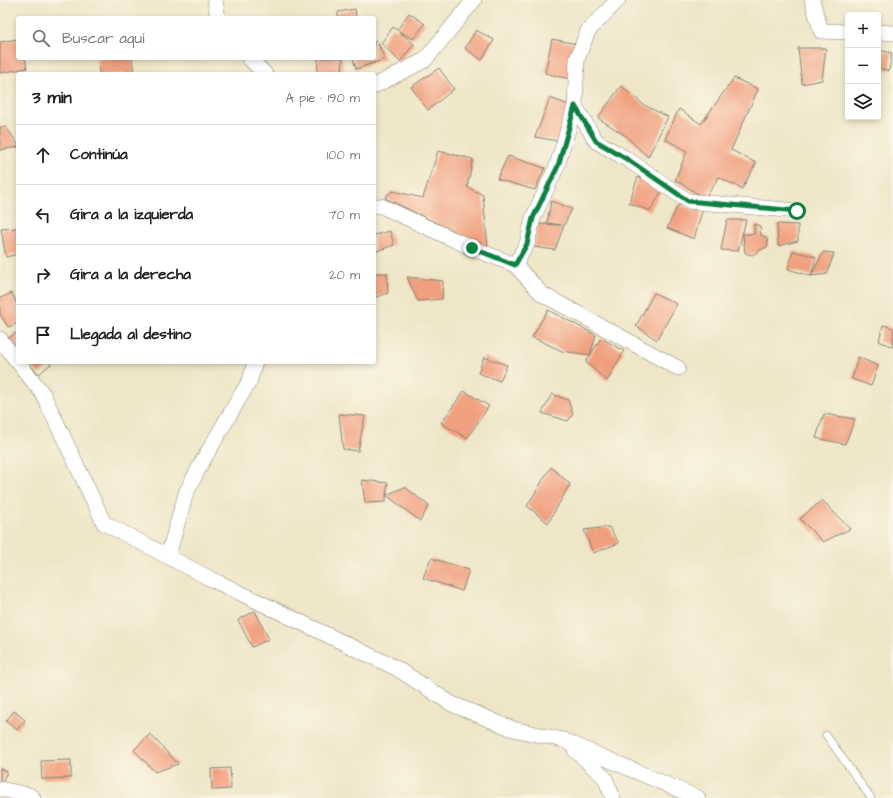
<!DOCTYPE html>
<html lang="es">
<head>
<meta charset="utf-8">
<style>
	:root { --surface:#fff; --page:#f6f6f6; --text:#202124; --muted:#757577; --line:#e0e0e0 }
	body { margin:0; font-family:"Architects Daughter",sans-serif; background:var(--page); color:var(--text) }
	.controls { position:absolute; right:12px; top:12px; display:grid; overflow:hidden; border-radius:4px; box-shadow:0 2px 6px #0003 }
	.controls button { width:36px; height:36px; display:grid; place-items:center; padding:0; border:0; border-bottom:1px solid var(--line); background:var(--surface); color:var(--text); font:20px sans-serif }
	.stop { position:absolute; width:12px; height:12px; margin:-9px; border:3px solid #0b8043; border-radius:50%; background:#fff }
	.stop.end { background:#0b8043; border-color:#fff; box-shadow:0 1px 4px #0008 }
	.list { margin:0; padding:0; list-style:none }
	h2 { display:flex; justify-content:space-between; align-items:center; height:52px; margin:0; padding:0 16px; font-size:17px }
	h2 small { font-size:13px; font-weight:400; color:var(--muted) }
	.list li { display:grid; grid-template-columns:26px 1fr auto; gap:12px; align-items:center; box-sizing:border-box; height:60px; padding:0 16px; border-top:1px solid var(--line) }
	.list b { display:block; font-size:15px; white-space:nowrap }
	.list em { font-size:13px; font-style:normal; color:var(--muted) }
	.icon { flex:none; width:22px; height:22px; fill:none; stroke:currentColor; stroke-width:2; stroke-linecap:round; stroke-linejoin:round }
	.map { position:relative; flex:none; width:893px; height:798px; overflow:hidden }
	.search { position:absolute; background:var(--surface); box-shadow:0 2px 6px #0003; left:16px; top:16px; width:360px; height:44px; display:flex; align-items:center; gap:10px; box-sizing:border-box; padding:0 14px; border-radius:4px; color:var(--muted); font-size:15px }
	.panel { position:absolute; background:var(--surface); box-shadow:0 2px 6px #0003; left:16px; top:72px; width:360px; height:292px; border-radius:4px }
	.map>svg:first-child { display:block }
	.building { fill:#f1a07f }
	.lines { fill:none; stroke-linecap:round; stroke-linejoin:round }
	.service-casing { stroke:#858172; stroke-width:8 }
	.minor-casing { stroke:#858172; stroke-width:16 }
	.service { stroke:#fff; stroke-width:7 }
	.minor { stroke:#fff; stroke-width:15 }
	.route { stroke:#0b8043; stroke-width:5 }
</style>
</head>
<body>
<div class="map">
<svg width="893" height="798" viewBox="0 0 893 798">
	<rect width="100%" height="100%" fill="#fcf5e5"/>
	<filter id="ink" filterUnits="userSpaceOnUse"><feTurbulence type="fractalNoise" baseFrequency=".025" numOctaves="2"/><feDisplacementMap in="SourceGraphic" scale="8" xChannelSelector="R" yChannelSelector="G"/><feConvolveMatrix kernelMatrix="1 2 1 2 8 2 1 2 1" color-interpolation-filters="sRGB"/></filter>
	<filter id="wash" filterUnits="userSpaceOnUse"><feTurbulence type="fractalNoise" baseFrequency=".012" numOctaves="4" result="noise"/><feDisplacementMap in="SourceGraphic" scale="16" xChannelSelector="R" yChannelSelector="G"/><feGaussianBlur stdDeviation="0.9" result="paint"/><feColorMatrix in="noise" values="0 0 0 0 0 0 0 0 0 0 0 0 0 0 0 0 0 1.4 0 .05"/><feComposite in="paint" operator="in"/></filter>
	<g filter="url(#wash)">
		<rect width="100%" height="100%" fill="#eee6c7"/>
		<g id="blocks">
			<g class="building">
				<path d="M355,9L356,18H338V12Z"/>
				<path d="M409,13L425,24L413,39L397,30L414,44L400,62L381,43L393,27L397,30Z"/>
				<path d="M476,30L494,40L482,60L465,48Z"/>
				<path d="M18,39V58H25L27,68L0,73V42Z"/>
				<path d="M552,39L577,44L569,79L545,73Z"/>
				<path d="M377,41L385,59L356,69L353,58H374V42Z"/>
				<path d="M798,48H826L822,80L802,84Z"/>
				<path d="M878,50L892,53L889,71L878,68Z"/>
				<path d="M98,58H132L134,74H99Z"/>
				<path d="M318,58H343L342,74H317Z"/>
				<path d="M439,68L454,89L428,110L411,87Z"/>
				<path d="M734,78L758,89L731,150L756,163L742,189L719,177L705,198L675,180L687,151L665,139L679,109L701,124Z"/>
				<path d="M621,86L644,105L668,117L648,157L626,136L598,118Z"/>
				<path d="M550,98L574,107L564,142L535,137Z"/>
				<path d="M0,127H6L18,144V147L0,150Z"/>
				<path d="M438,151L473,159L467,187L483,195L488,248L385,198L392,191L423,198Z"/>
				<path d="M508,156L545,168L535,190L497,179Z"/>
				<path d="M638,177L663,189L650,211L629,203Z"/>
				<path d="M551,201L572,209L564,225L555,250L534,247L538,224L561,225L547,223Z"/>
				<path d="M678,205L702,211L694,239L667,228Z"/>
				<path d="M727,220H746L738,251L721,250Z"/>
				<path d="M754,224L760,226L761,235L767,238L768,246L752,255L745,253L743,234H754Z"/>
				<path d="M777,224L798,225V241L778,246Z"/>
				<path d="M18,228V254L6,257L1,229Z"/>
				<path d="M390,231L394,245L374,252V235Z"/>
				<path d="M793,251L816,257L811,276L788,269Z"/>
				<path d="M823,252L834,253L827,274L811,276Z"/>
				<path d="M374,273H387L388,293L374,298Z"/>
				<path d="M407,277L443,281L442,299L418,301Z"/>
				<path d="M12,293L18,306V323L8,327L0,314V298Z"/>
				<path d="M654,293L677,304L657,340L636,326Z"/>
				<path d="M548,310L596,335L590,355L562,351L532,337Z"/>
				<path d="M883,325L893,328V347L879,341Z"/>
				<path d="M15,333L18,337V353L9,338Z"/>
				<path d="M601,338L624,351L607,381L586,362Z"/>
				<path d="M484,357L507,365L500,381L478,373Z"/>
				<path d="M858,357L878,366L871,386L852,379Z"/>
				<path d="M27,362H50L51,364L39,374Z"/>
				<path d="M464,391L489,406L467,438L441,423Z"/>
				<path d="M552,394L568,400L573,414L568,421L542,413Z"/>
				<path d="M339,414L365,416L358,451L343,449Z"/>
				<path d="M824,414L855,419L845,444L816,438Z"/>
				<path d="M551,467L570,484L548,523L527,506Z"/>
				<path d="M362,480L388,483L386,495L405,487L429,506L420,521L386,495V502L365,503Z"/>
				<path d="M822,500L850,529L823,542L800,519Z"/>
				<path d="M609,527L619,543L593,553L584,530Z"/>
				<path d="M431,558L469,570L462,591L423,578Z"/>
				<path d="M255,611L269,639L252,647L238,620Z"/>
				<path d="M14,711L25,720L17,730L6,721Z"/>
				<path d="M150,734L178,764L155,772L134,750Z"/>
				<path d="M71,760V778L42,779L41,761Z"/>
				<path d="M0,768L7,772L0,786Z"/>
				<path d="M230,768L231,789L212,790L211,769Z"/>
			</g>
		</g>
	</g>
	<g filter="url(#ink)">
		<use href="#blocks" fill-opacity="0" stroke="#858172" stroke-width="1"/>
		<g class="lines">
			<defs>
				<path id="service" d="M826,735L871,798"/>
				<g id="minor">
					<path d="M215,0L218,18"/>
					<path d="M812,0L821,31L848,32"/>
					<path d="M878,32L893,33"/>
					<path d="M249,58L265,74"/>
					<path d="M374,86L425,60L474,0"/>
					<path d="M575,106L596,141L630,161L688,201L797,211"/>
					<path d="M374,206H381L472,248L515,265L542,294L678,368"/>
					<path d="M515,265L527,244L533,218L557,166L575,106L577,59L588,31L618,0"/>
					<path d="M0,339L18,362"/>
					<path d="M18,362L43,394L104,523L209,578L396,668L452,704L513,729L563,740L698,798"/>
					<path d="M168,556L186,493L202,462L250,380L255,362"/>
					<path d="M575,750L605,778L613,798"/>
					<path d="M0,789L29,795L33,798"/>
				</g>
			</defs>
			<use href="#service" class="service-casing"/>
			<use href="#minor" class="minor-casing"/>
			<use href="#service" class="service"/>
			<use href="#minor" class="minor"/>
		</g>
	</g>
	<g class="lines" filter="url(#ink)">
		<path class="route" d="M472,248L515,265L527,244L533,218L558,166L575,106L596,141L630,161L688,201L797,211"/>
	</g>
</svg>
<div class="controls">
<button>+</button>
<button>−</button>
<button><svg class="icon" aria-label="layers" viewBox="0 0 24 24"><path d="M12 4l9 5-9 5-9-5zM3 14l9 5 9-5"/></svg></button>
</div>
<div class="stop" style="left:797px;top:211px"></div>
<div class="stop end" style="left:472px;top:248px"></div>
<div class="search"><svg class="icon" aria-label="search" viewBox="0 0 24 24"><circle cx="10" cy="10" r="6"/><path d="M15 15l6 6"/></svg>Buscar aquí</div>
<section class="panel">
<h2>3 min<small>A pie · 190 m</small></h2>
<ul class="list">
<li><svg class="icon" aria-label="ahead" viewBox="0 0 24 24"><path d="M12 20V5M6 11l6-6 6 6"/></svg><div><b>Continúa</b></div><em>100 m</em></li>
<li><svg class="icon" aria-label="left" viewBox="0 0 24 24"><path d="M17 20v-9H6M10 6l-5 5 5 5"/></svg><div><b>Gira a la izquierda</b></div><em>70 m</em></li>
<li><svg class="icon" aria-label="right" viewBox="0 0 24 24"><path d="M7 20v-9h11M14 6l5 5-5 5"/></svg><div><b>Gira a la derecha</b></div><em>20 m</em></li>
<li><svg class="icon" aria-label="arrive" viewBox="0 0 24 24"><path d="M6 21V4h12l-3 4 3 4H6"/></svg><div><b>Llegada al destino</b></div></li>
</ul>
</section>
</div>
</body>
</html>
